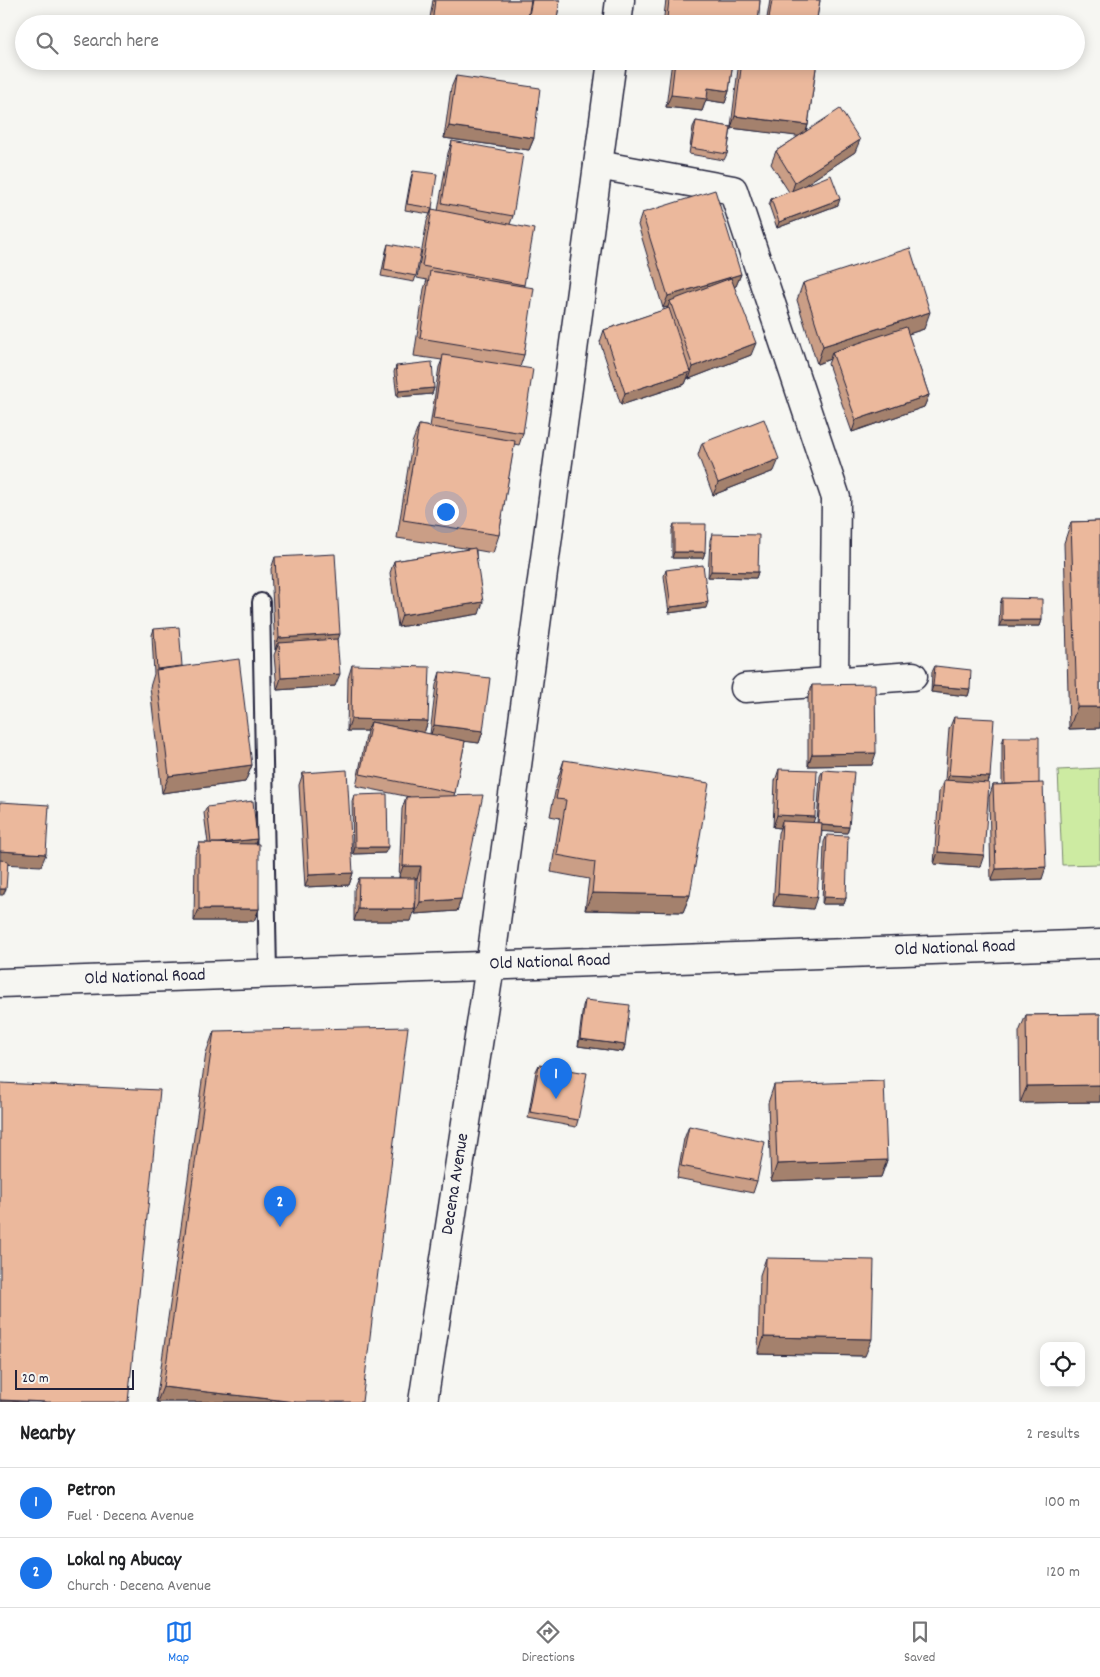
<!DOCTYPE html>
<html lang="en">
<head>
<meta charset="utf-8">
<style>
	:root { --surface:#fff; --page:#f2f2f2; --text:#202124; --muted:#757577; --line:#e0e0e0; --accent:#1a73e8 }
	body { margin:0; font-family:Dekko,sans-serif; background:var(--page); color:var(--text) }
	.controls { position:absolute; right:15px; bottom:15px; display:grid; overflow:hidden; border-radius:10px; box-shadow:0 2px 12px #0003 }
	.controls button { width:45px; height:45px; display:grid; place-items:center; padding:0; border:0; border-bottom:1px solid var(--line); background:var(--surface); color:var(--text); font:25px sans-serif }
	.scale { position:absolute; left:15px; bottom:12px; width:119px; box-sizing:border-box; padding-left:5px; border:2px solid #22223b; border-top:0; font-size:14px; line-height:18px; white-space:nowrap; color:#22223b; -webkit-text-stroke:4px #f6f6f2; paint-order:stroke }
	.you { position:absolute; left:445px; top:511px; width:18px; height:18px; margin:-12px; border:4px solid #fff; border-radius:50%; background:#1a73e8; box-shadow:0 0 0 8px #1a73e833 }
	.badge { display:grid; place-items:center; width:32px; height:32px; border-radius:50%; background:var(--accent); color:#fff; font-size:16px; font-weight:700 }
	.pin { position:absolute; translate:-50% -41px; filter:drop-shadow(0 1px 2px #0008) }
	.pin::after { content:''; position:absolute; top:26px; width:18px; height:15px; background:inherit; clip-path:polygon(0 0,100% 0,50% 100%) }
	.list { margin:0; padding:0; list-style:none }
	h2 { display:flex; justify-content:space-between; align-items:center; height:65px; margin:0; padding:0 20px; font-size:21px }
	h2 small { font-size:16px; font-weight:400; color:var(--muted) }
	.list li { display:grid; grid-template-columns:32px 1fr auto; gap:15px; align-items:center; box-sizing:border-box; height:70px; padding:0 20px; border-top:1px solid var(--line) }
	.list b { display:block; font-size:19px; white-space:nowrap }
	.list p { margin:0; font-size:16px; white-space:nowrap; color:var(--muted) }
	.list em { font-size:16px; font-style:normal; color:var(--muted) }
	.icon { flex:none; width:28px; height:28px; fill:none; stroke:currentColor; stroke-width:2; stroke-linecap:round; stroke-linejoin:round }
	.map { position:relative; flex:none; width:1100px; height:1402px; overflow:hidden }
	.search { position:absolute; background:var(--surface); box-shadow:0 2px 12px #0003; left:15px; right:15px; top:15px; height:55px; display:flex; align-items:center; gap:12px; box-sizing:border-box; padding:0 18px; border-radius:28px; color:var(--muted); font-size:19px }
	.sheet { height:205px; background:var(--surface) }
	nav { display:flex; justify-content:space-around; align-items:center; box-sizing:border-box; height:70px; border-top:1px solid var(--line); background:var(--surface); font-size:14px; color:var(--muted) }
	nav a { display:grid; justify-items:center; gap:2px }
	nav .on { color:var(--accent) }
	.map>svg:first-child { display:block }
	.green { fill:#cdeba2; stroke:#78866e }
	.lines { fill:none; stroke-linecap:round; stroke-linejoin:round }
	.lane-casing { stroke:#22223b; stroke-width:20 }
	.street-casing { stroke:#22223b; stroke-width:31 }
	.secondary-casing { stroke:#22223b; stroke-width:31 }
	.lane { stroke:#f6f6f2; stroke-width:16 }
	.street { stroke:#f6f6f2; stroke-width:28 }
	.secondary { stroke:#f6f6f2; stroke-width:28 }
	.wall { fill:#ca9e86; stroke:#22223b }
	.shaded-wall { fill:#a4816d; stroke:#22223b }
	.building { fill:#ebb89c; stroke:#22223b }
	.labels { text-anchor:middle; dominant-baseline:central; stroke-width:4; stroke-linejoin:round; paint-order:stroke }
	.street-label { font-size:18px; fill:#22223b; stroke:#f6f6f2 }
</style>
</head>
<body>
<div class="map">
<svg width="1100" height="1402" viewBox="0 0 1100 1402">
	<rect width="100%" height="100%" fill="#f6f6f2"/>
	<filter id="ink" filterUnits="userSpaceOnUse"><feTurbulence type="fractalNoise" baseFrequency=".02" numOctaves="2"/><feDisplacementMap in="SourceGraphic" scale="10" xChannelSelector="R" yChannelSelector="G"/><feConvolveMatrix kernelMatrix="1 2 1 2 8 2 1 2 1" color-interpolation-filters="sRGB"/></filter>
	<g filter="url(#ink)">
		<path class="green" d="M1100,768V864L1062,865L1058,770Z"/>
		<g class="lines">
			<defs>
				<path id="lane" d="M261,602L268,973"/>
				<g id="street">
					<path d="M617,24L620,0"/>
					<path d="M598,165L733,190L836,498L834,681"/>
					<path d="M745,688L913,676"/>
					<path d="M490,966L612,61"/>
				</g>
				<g id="secondary">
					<path d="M0,983L1100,944"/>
					<path d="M423,1402L490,966"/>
				</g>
			</defs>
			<use href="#lane" class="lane-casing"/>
			<use href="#street" class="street-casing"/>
			<use href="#secondary" class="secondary-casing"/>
			<use href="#lane" class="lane"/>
			<use href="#street" class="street"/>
			<use href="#secondary" class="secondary"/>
		</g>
		<g class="wall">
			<path d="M433,0H531L529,10L531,0H560L556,24H429Z"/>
			<path d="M666,0H760L758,24H663Z"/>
			<path d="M770,0H820L816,24H766Z"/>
			<path d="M672,61H733L729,91L725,103L706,100L702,111L666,107Z"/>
			<path d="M739,61H817L808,125L806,132L855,152L803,186L838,205L777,228L769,205L771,199L789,192L771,164L776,151L799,136L731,128L727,154L724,160L689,154L693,127L696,121L731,127Z"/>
			<path d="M456,76L534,138L529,150L444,138L451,88Z"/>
			<path d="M452,141L513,216L510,224L524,286V355L520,367L523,433L519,445L514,444L499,535L493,553L476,550L479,614L398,627L390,573L394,561L471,549L397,538L412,443L419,425L430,427L439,367L442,360L414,356L424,289L427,280L417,278L427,221L432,209L438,211L448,153Z"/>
			<path d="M413,171L432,208L430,214L405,210L411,177Z"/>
			<path d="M642,213L741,274L736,286H734L751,355L689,379L688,377L685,384L621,405L600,342L604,330L667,309L668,307L663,308L638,225Z"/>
			<path d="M388,244L416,276L414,282L381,276L386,251Z"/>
			<path d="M803,283L924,329L908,334L929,395L924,407L852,432L828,364L830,359L817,364L797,300Z"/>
			<path d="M396,366L434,388L432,394L397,397L394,372Z"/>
			<path d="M702,443L774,471L713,495L698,455Z"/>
			<path d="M1100,521V728L1069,729L1064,543L1071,522Z"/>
			<path d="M674,524L705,552L703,558H672V530Z"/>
			<path d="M712,534L758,572L756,578L708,577L710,540Z"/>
			<path d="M275,557L337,641L335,686L277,690L274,655L276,650H275L271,569Z"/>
			<path d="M666,570L706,608L669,613L664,576Z"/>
			<path d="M1002,598L1042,620L1040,626H999L1000,604Z"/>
			<path d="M154,629L182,666L252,765L245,782L162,793L150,687L154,674L152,635Z"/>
			<path d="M352,665L428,721L424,733L430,734L436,685L440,672L483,731L479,743L465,741L454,796L461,899L457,911L415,914L417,879L415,878L411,921H354V890L359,878H399L402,809L406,797H410L356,786L367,731H347L348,678Z"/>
			<path d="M935,666L970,689L968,696L931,692L932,672Z"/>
			<path d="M812,685L872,765L808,766V697Z"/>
			<path d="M954,717L990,777L988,783L980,867L934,864L939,792L944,780H945L949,729Z"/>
			<path d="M1004,737L1039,784L1042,879L991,881L989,797L993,785H1002V743Z"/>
			<path d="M564,760L690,895L683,912L585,910L589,879L551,872L560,818L550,816L558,778Z"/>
			<path d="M779,769L813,823H817L820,776L823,770L847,833L822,831L813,909L773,906L778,833L780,828L773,827L775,781Z"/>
			<path d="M303,773L353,873L349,885L305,887L299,785Z"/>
			<path d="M354,795L385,853L353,854L352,801Z"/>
			<path d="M207,807L257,839L255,844L259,909L254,921H194L195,855L199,843H208L204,813Z"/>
			<path d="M827,835L846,898L844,904H822L824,842Z"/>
			<path d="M585,1000L625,1045L623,1052L578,1046L583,1006Z"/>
			<path d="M1100,1014V1102L1020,1103L1019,1032L1026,1015Z"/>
			<path d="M214,1031L362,1402H156L206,1053Z"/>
			<path d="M539,1065L578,1120L576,1127L528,1118L536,1071Z"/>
			<path d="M774,1085L887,1160L881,1177L771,1181L768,1103Z"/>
			<path d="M689,1126L757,1181L753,1193L677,1178L684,1139Z"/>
			<path d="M766,1258L865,1356L758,1354L760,1275Z"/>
		</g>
		<g class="shaded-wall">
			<path d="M667,18L729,24H664Z"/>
			<path d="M708,88L729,91L725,103L706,100L702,111L666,107L671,95Z"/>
			<path d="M735,116L808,125L804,137L731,128Z"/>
			<path d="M449,126L534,138L529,150L444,138Z"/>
			<path d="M860,140L855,152L791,194L795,182Z"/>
			<path d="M840,199L838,205L777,228L779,222Z"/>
			<path d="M741,274L736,286L671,306L670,301L668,307L663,308L668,296Z"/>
			<path d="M930,312L924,329L834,358L832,352L830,359L817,364L823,346Z"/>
			<path d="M756,343L751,355L689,379L693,367Z"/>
			<path d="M690,372L685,384L621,405L625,393Z"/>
			<path d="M434,388L432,394L397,397L399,391Z"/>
			<path d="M929,395L924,407L852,432L856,420Z"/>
			<path d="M779,459L774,471L713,495L718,483Z"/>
			<path d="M674,552H705L703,558H672Z"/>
			<path d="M711,571L758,572L756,578L708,577Z"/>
			<path d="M483,602L479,614L398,627L402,615Z"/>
			<path d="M708,602L706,608L669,613L671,607Z"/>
			<path d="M1002,620H1042L1040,626H999Z"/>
			<path d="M340,634L336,646L279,643L276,650H275L279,638Z"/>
			<path d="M340,674L335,686L277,690L281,678Z"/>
			<path d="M933,686L970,689L968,696L931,692Z"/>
			<path d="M1077,707H1100V728L1069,729Z"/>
			<path d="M351,719L428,721L424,733L371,722L367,731H347Z"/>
			<path d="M434,725L483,731L479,743L430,737Z"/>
			<path d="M876,753L872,765L808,766L812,754Z"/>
			<path d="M252,765L245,782L162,793L169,776Z"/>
			<path d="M949,775L990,777L985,789L945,787Z"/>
			<path d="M777,815L815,817L811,829L782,821L780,828L773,827Z"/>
			<path d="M818,825L849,827L847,833L816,831Z"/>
			<path d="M257,839L254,845L211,844Z"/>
			<path d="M355,847H388L385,853L353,854Z"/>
			<path d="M0,851L46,854L41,866L0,864Z"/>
			<path d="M938,852L984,855L980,867L934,864Z"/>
			<path d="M403,866H421L417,879L399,878Z"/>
			<path d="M1046,867L1042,879L991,881L996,869Z"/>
			<path d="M353,873L349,885L305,887L309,875Z"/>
			<path d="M0,889H6L3,895H0Z"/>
			<path d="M592,893L690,895L683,912L585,910Z"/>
			<path d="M778,894L817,897L813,909L773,906Z"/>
			<path d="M824,897L846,898L844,904H822Z"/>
			<path d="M461,899L457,911L415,914L420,902Z"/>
			<path d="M199,909H259L254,921H194Z"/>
			<path d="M358,909H415L411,921H354Z"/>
			<path d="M580,1039L625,1045L623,1052L578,1046Z"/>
			<path d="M1100,1085V1102L1020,1103L1027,1086Z"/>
			<path d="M887,1160L881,1177L771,1181L777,1164Z"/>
			<path d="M764,1337L872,1339L865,1356L758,1354Z"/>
			<path d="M163,1387L296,1402H157Z"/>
			<path d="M0,1400L47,1402H0Z"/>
		</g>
		<g class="building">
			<path d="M435,0H531L527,24H432Z"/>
			<path d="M532,0H560L556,24H549L528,20Z"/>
			<path d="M669,0H760L758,24H729L667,18Z"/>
			<path d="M772,0H820L816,24H768Z"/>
			<path d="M675,61H733L729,91L708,88L707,99L671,95Z"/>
			<path d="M742,61H817L808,125L735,116Z"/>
			<path d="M456,76L540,88L534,138L449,126Z"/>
			<path d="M840,109L860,140L795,182L776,151Z"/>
			<path d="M696,121L731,127L727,154L691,148Z"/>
			<path d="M452,141L523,154L513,216L442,203Z"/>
			<path d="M413,171L437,174L432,208L407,204Z"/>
			<path d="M831,175L840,199L779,222L771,199Z"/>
			<path d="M715,190L741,274L668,296L642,213Z"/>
			<path d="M432,209L534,229L524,285L422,266Z"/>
			<path d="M388,244L421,250L416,276L384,270Z"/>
			<path d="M910,248L930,312L823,346L803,283Z"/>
			<path d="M430,271L534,288L524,355L420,338Z"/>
			<path d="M731,278L756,343L693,367L670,301Z"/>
			<path d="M669,308L690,372L625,393L604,330Z"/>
			<path d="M906,327L929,395L856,420L832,352Z"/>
			<path d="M443,355L533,369L523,433L433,419Z"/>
			<path d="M432,362L434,388L399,391L396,366Z"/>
			<path d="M764,419L779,459L718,483L702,443Z"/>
			<path d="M419,425L515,441L499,535L403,520Z"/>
			<path d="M1100,521V707H1077L1071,522Z"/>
			<path d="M674,524H706L705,552H674Z"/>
			<path d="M712,534L759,535L758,572L711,571Z"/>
			<path d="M475,548L483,602L402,615L394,561Z"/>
			<path d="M335,554L340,634L279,638L275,557Z"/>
			<path d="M703,565L708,602L671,607L666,570Z"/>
			<path d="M1002,598L1042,599V620H1002Z"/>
			<path d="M179,627L182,666L157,669L154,629Z"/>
			<path d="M337,639L340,674L281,678L279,643Z"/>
			<path d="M239,659L252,765L169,776L156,670Z"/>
			<path d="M352,665L430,667L428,721L351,719Z"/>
			<path d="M935,666L971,670L970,689L933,686Z"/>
			<path d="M440,672L490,678L483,731L434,725Z"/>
			<path d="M875,684L876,753L812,754V685Z"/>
			<path d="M954,717L994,719L990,777L949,775Z"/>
			<path d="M371,722L465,741L455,793L360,774Z"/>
			<path d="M1004,737H1039V784H1005Z"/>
			<path d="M564,760L709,783L690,895L592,893L595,862L557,855L566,800L556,799Z"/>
			<path d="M779,769L817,770L815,817L777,815Z"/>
			<path d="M347,770L353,873L309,875L303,773Z"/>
			<path d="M823,770L854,772L849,827L822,825V823H818Z"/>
			<path d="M944,780L989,783L984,855L938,852Z"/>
			<path d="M1043,783L1046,867L996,869L993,785Z"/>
			<path d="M387,794L388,847H355L354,795Z"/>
			<path d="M483,795L461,899L420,902L421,866H403L406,797Z"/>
			<path d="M253,801L257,839L219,843H211L207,807Z"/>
			<path d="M0,802L49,805L46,854L0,851Z"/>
			<path d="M782,821L822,823L817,897L778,894Z"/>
			<path d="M827,835L848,836L846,898L824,897Z"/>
			<path d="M199,843L259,844V909H199Z"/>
			<path d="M0,860L8,861L6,889H0Z"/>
			<path d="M359,878H415V909H358Z"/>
			<path d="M585,1000L630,1005L625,1045L580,1039Z"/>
			<path d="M1100,1014V1085L1027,1086L1026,1015Z"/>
			<path d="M408,1027L362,1402H296L163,1387L214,1031Z"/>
			<path d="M539,1065L587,1073L578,1120L530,1112Z"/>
			<path d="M884,1081L887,1160L777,1164L774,1085Z"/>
			<path d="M0,1083L160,1090L128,1402H47L0,1400Z"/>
			<path d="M689,1126L765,1142L757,1181L681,1166Z"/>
			<path d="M766,1258L874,1260L872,1339L764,1337Z"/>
		</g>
	</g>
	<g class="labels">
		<g class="street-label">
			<text transform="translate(955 949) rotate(-2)">Old National Road</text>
			<text transform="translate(550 963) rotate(-2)">Old National Road</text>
			<text transform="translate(145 978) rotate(-2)">Old National Road</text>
			<text transform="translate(456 1184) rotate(-81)">Decena Avenue</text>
		</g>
	</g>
</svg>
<div class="controls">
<button><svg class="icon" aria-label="locate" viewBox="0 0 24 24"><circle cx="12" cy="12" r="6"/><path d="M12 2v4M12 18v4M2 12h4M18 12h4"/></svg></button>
</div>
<div class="scale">20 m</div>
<div class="you"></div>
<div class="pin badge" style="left:556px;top:1099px">1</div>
<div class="pin badge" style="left:280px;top:1227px">2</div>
<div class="search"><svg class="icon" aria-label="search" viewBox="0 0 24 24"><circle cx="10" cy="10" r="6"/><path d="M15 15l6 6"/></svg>Search here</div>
</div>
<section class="sheet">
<h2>Nearby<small>2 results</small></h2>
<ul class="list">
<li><span class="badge">1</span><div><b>Petron</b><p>Fuel · Decena Avenue</p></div><em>100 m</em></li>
<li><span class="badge">2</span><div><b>Lokal ng Abucay</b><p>Church · Decena Avenue</p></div><em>120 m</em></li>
</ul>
</section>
<nav>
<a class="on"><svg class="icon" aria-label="map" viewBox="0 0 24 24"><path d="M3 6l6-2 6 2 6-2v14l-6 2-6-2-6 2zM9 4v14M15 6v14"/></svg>Map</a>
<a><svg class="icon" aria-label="directions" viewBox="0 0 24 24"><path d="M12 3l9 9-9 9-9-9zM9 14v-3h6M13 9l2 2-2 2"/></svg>Directions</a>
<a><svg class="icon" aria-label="saved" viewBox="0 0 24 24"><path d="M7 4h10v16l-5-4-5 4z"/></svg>Saved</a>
</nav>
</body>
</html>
